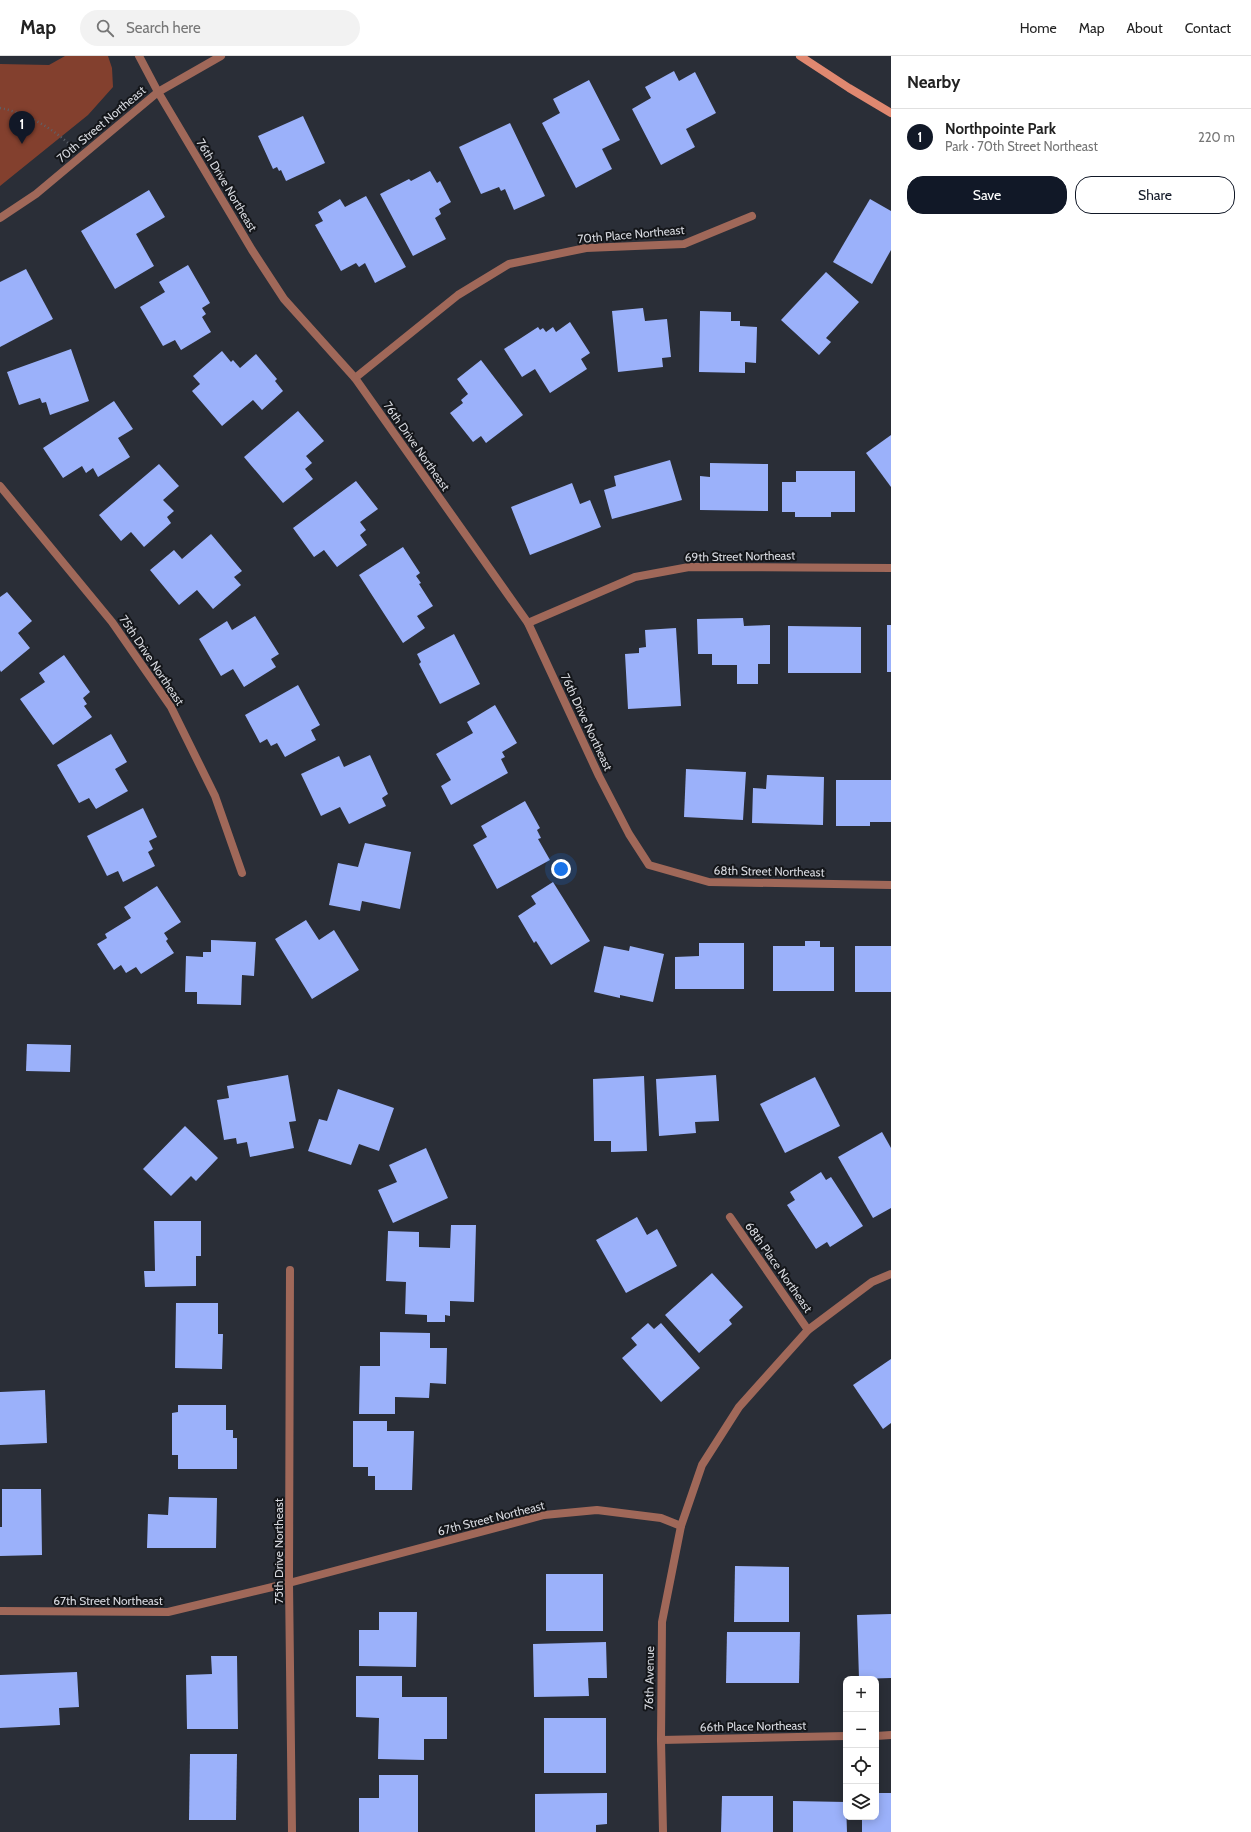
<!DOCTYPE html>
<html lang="en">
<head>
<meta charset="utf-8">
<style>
	:root { --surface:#fff; --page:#f2f2f2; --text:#222; --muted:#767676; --line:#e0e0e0; --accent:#111827 }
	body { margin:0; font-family:Cabin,sans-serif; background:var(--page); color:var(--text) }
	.controls { position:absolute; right:12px; bottom:12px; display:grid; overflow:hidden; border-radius:8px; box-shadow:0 2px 10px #0003 }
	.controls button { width:36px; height:36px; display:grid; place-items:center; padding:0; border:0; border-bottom:1px solid var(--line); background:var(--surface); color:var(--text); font:20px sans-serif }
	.you { position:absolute; left:561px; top:813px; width:14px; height:14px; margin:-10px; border:3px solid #fff; border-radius:50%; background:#1a73e8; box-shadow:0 0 0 6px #1a73e833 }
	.badge { display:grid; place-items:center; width:26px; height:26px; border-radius:50%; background:var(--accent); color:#fff; font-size:13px; font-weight:700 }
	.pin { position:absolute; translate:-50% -33px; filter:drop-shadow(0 1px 2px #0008) }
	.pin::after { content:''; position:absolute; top:21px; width:14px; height:12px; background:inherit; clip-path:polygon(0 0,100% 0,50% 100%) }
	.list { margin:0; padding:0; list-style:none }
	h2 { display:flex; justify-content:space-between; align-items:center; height:52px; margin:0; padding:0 16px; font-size:17px }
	h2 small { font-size:13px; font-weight:400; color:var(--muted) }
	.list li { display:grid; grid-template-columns:26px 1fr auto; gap:12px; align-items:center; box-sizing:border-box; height:56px; padding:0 16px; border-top:1px solid var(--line) }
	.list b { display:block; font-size:15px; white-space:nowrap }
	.list p { margin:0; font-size:13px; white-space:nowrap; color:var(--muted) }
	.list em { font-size:13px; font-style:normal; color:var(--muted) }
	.actions { display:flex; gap:8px; padding:12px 16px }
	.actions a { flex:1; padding:9px 0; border:1px solid var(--accent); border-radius:16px; text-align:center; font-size:14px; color:var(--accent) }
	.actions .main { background:var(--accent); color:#fff }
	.icon { flex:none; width:22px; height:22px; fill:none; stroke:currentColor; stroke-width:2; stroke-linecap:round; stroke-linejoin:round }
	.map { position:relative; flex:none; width:891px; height:1776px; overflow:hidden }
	header { display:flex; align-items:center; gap:24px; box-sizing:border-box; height:56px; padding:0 20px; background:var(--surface); border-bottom:1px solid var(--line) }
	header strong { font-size:19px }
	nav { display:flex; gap:22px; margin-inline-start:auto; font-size:14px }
	.search { width:280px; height:36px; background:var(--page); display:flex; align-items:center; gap:10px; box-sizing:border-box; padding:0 14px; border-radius:22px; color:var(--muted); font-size:15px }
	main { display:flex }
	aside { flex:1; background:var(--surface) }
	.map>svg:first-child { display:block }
	.green { fill:#83402e }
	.building { fill:#9bb1fa }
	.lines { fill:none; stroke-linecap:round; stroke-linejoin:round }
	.path { stroke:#5e626a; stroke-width:2.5; stroke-dasharray:1 3; stroke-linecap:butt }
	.street { stroke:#a06859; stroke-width:8 }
	.secondary { stroke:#e08870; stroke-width:8 }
	.labels { text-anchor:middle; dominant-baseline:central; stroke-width:4; stroke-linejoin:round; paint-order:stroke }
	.street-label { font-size:12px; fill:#d6d8de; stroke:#14161a }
</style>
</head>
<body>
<header>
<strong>Map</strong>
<div class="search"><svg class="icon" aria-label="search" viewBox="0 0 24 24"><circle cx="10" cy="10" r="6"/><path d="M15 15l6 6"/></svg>Search here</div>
<nav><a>Home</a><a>Map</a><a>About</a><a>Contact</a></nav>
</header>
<main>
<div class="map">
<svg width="891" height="1776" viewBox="0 0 891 1776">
	<rect width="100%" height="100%" fill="#2a2e37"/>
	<path class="green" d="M65,0H108L112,12L113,31L88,59L0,130V8L49,9Z"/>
	<g class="building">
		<path d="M674,15L679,25L695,16L716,57L686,73L695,91L661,109L632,53L651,42L645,31Z"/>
		<path d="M589,24L620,84L602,93L612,113L576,132L542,67L560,57L553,43Z"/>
		<path d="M303,60L325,107L286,125L281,114L279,115L277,111L273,113L258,80Z"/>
		<path d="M510,67L545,140L514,154L505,133L501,135L499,131L481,138L459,91Z"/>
		<path d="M430,115L437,127L440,125L451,146L439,153L441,158L435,162L446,183L413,200L380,138L409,123L411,125Z"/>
		<path d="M149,134L165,161L136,178L154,210L115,233L81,175Z"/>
		<path d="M366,140L406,211L375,227L365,207L359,211L356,207L341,215L315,169L323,165L318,156L340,143L345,151Z"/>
		<path d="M870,143L891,155V194L872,228L833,206Z"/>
		<path d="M188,209L210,247L202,252L206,258L202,261L211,276L181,294L175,284L163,290L140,251L165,236L159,226Z"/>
		<path d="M26,213L53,263L0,291V226Z"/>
		<path d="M826,216L859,246L826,282L831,286L819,299L781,264Z"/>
		<path d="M643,252L645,265L667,263L671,301L662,302L663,311L618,316L612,255Z"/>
		<path d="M700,255L731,256V265H740V270L757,271L756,307L745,306V317L699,316Z"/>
		<path d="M570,266L590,297L581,303L587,313L550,337L535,313L522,321L504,293L538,271L540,274L543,272L546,276L553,271L556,276Z"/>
		<path d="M71,293L89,345L50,359L46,346L42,347L40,342L19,349L7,316Z"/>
		<path d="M222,295L231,306L233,304L240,312L256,298L277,323L275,325L283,335L262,354L253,344L222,370L192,335L200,328L193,320Z"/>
		<path d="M481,304L523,359L486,387L481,380L473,386L450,357L463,347L461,344L468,338L457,323Z"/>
		<path d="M114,345L133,373L118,382L130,401L98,421L93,412L86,417L82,410L63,422L43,392Z"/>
		<path d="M298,355L324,385L306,400L312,407L305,413L313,423L283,447L244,401Z"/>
		<path d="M891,379V431L866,397Z"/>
		<path d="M670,404L682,444L612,463L604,434L616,430L614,420Z"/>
		<path d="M710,407L768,408V455L700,454V420L710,421Z"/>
		<path d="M159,408L179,430L163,444L174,455L167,461L171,467L144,491L131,476L121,485L99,459Z"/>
		<path d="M796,415H855V456H831V461H795V456H782V426H796Z"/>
		<path d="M356,425L378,453L360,466L366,474L360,479L367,489L337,511L324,494L314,501L293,472Z"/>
		<path d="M572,427L580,448L590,444L601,471L530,499L511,451Z"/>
		<path d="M211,478L242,515L234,521L241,529L213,553L197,534L179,549L150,514L174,494L182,503Z"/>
		<path d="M403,491L420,517L416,520L421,527L419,528L433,550L417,560L425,572L403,587L359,519Z"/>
		<path d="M7,536L32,565L18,577L30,592L1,616L0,614V541Z"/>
		<path d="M255,560L279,598L271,603L276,611L244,631L233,613L221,620L199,583L227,565L232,574Z"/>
		<path d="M743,562L744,570L770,569V608H758V628H737V609H712V598H698L697,563Z"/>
		<rect x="887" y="569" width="4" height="47"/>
		<path d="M788,570L861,571V617H788Z"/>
		<path d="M676,572L681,650L628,653L625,598L639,597V592L646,591L645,574Z"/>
		<path d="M454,578L480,628L440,648L419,608L421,606L417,598Z"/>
		<path d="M64,599L90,636L83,642L87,648L84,650L92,661L53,689L20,643L45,626L39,617Z"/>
		<path d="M298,629L320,669L311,674L316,684L285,701L277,687L271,690L267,683L260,687L245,659Z"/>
		<path d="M495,649L517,687L502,696L505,701L501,703L508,717L451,749L441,730L451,724L436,698L473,677L467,666Z"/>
		<path d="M111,678L127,706L115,713L128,735L96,753L89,742L79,747L57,709Z"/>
		<path d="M370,699L388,738L382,742L386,750L349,768L340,751L321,760L301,718L339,700L344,711Z"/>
		<path d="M686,713L746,716L743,764L684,761Z"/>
		<path d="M767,719L824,721L823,769L752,767L753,732L766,733Z"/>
		<path d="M836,724H891V766H870V770H836Z"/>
		<path d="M525,745L540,772L537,774L541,782L538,783L550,804L497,833L473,789L487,781L481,770Z"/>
		<path d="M143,752L157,781L149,785L153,793L148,796L155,810L123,826L118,815L107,820L87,780Z"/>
		<path d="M365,787L411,796L400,853L362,845L360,855L329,849L338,807L358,811Z"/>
		<path d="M553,826L590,885L551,909L536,885L534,887L518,860L536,848L531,840Z"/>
		<path d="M157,830L181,866L164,877L168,883L166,885L174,897L141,918L136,911L126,917L121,909L114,914L97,888L107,882L105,878L131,862L124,851Z"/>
		<path d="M306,864L319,884L334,874L359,914L312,943L275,883Z"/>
		<path d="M211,884L256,886L254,920L242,919L241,949L197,948V936H185L186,900L203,901V896H211Z"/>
		<path d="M805,885H820V891H834V935H773V890H805Z"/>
		<path d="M699,887H744V933H675V901L699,900Z"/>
		<path d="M604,890L629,895L630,890L664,898L653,946L620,939V942L594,936Z"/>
		<rect x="855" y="890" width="36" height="46"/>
		<path d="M27,988L71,989L70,1016L26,1015Z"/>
		<path d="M288,1019L296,1065L289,1066L294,1092L250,1101L247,1086L237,1088L236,1082L224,1084L217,1044L229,1042L227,1030Z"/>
		<path d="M716,1019L719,1065L695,1066L696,1077L659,1080L656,1023Z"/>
		<path d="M644,1020L647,1095L611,1096V1085H594L593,1023Z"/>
		<path d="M815,1021L840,1070L785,1097L760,1048Z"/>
		<path d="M338,1033L394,1052L379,1095L359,1088L351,1109L308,1095L319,1063L327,1065Z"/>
		<path d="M185,1070L218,1102L196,1125L191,1120L171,1140L143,1113Z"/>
		<path d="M882,1076L891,1092V1152L873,1162L838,1101Z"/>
		<path d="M426,1092L448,1142L393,1167L378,1134L397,1126L389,1109Z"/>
		<path d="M821,1116L826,1124L831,1121L863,1170L830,1191L827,1186L816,1193L787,1149L795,1144L790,1136Z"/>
		<path d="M637,1161L647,1179L657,1173L677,1210L626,1237L596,1184Z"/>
		<path d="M154,1165H201V1200H196V1230L145,1231L144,1215H155Z"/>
		<path d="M451,1169H476L474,1246L450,1245V1260L445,1259V1266H427V1259L405,1258L406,1226L386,1225L388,1175L419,1176V1191L450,1192Z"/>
		<path d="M712,1217L743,1251L729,1264L732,1268L699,1297L665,1259Z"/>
		<path d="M176,1247H218V1278H223L222,1313L175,1312Z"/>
		<path d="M648,1267L654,1273L661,1267L700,1312L661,1346L622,1302L637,1289L631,1282Z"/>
		<path d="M380,1276L430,1277V1292H447L446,1328L430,1327L429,1342L395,1341V1358H359L360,1310H380Z"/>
		<path d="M891,1303V1367L883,1373L853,1329Z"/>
		<path d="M45,1334L47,1387L0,1389V1336Z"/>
		<path d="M178,1349H226V1374H233V1382H237V1413H178V1399H172V1357L178,1356Z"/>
		<path d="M353,1365H387V1375H414L412,1434H375V1420H368V1411H353Z"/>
		<path d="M2,1433H41L42,1499L0,1500V1471H2Z"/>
		<path d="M169,1441L217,1442L216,1492H147L148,1458L168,1459Z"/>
		<path d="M735,1510L789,1511V1566H734Z"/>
		<rect x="546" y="1518" width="57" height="57"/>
		<path d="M379,1556H417L416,1611L359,1610V1574H379Z"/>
		<path d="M891,1558V1622L859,1623L857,1559Z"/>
		<path d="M727,1576H800L799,1627H726Z"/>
		<path d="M606,1586L607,1622H588L589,1640L534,1641L533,1588Z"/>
		<path d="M211,1600H237L238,1673H187L186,1619L212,1618Z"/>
		<path d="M77,1616L79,1651L59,1652L60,1669L0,1672V1619Z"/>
		<path d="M356,1620H402V1641H447V1683H424V1704L378,1703L379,1662L356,1661Z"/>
		<rect x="544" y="1662" width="62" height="55"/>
		<path d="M190,1698H237L236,1764H189Z"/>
		<path d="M379,1719H418V1776H359V1742H379Z"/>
		<path d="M607,1737V1768L596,1769V1776H535V1738Z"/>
		<path d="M876,1737H891V1776H862V1761H876Z"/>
		<path d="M722,1740H773V1776H721Z"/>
		<path d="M793,1745L846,1746L847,1776H793Z"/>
	</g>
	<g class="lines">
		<path class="path" d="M0,52C25,57 49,70 68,87"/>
		<g class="street">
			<path d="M139,0L158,36L252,194L284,243L355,322L528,567L599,720L629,778L649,809L709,826L891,829"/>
			<path d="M0,162L36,138L158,36L221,0"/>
			<path d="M355,322L458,239L509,208L586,192L684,188L752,160"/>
			<path d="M0,430L112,566L171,651L215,740L242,817"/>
			<path d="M528,567L635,521L689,511L891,512"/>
			<path d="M730,1161L808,1274"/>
			<path d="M290,1214L289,1527L292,1776"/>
			<path d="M0,1555L168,1556L289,1527L544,1459L597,1454L661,1462L681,1470L702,1409L739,1351L808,1274L872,1226L891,1218"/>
			<path d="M876,1680L891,1679"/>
			<path d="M661,1684L846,1680"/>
			<path d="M663,1776L661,1684L662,1566L681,1470"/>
		</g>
		<path class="secondary" d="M800,0L849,32L891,57"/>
	</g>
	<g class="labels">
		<g class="street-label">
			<text transform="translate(101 68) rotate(-40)">70th Street Northeast</text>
			<text transform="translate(227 129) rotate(59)">76th Drive Northeast</text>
			<text transform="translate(631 178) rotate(-5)">70th Place Northeast</text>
			<text transform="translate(417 390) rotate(55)">76th Drive Northeast</text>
			<text transform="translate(740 500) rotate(-1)">69th Street Northeast</text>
			<text transform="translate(152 604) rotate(56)">75th Drive Northeast</text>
			<text transform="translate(587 666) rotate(65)">76th Drive Northeast</text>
			<text transform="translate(769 815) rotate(1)">68th Street Northeast</text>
			<text transform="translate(779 1211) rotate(55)">68th Place Northeast</text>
			<text transform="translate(491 1462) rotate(-14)">67th Street Northeast</text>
			<text transform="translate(278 1495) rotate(-90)">75th Drive Northeast</text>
			<text x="108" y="1544">67th Street Northeast</text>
			<text transform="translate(649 1622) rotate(-89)">76th Avenue</text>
			<text transform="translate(753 1670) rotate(-1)">66th Place Northeast</text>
		</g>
	</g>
</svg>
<div class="controls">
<button>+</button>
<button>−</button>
<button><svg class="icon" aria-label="locate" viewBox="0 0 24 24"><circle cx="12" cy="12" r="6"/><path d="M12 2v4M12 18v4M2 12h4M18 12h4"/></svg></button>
<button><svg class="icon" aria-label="layers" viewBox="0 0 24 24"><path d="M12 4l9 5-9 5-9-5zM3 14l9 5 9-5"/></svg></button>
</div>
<div class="you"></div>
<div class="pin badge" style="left:22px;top:88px">1</div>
</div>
<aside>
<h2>Nearby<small></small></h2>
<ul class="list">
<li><span class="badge">1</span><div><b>Northpointe Park</b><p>Park · 70th Street Northeast</p></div><em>220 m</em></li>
</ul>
<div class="actions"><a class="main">Save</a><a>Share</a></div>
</aside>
</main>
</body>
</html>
